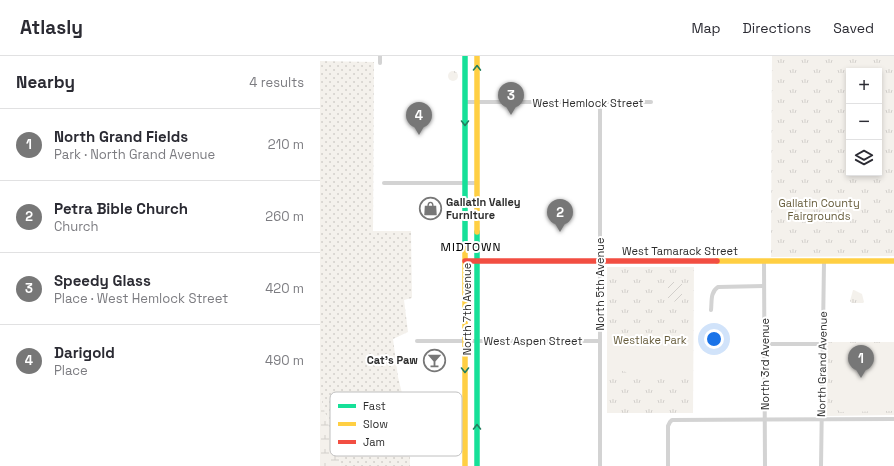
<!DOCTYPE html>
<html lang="en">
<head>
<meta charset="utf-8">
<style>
	:root { --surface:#fff; --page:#f7f7f7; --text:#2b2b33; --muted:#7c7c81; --line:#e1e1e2; --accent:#777 }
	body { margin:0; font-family:"Space Grotesk",sans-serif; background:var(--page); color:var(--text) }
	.controls { position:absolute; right:12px; top:12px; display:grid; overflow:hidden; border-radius:0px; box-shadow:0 2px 6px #0003 }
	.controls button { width:36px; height:36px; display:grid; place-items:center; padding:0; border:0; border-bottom:1px solid var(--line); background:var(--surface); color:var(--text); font:20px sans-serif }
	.you { position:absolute; left:394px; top:283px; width:14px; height:14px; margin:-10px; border:3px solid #fff; border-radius:50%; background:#1a73e8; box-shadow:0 0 0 6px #1a73e833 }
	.badge { display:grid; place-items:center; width:26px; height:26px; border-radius:50%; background:var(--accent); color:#fff; font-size:13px; font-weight:700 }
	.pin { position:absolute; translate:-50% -33px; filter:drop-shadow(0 1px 2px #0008) }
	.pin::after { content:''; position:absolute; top:21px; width:14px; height:12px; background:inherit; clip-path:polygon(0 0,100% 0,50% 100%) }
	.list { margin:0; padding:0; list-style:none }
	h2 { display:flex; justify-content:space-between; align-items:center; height:52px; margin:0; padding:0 16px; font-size:17px }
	h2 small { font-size:13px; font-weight:400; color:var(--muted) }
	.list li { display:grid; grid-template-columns:26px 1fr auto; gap:12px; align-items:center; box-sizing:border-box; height:72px; padding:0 16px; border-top:1px solid var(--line) }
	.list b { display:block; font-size:15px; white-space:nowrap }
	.list p { margin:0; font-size:13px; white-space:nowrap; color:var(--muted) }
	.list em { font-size:13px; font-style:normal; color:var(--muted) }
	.icon { flex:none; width:22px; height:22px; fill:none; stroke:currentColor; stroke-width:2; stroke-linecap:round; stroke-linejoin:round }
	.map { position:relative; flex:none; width:574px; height:410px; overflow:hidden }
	header { display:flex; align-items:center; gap:24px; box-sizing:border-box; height:56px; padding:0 20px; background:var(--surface); border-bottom:1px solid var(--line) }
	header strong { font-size:19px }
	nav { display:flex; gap:22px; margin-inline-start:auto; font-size:14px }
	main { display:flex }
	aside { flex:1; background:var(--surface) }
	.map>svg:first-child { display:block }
	.grass { fill:url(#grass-dots) }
	.wetland { fill:url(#wetland-marsh) }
	.park { fill:url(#park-tufts); fill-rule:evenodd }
	.garden { fill:url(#garden-furrows) }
	.pitch { fill:#f4f1ec }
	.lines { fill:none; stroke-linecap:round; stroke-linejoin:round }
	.street { stroke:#d3d3d3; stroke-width:4 }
	.fast { stroke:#16e098; stroke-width:5.5 }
	.slow { stroke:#ffcf43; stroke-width:5.5 }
	.jam { stroke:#f24e42; stroke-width:5.5 }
	.oneway { stroke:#237e5e }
	.labels { text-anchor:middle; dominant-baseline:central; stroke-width:4; stroke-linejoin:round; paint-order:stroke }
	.street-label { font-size:11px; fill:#2e2e2e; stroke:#fff }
	.poi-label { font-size:11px; font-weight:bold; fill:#2e2e2e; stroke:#fff; text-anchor:start }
	.park-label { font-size:11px; fill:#685e3d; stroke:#fff }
	.neighbourhood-label { font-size:12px; letter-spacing:1px; fill:#000; stroke:#fff }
	.key { fill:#fff; stroke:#c0c0c0; stroke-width:1 }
	.key-label { font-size:11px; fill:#2e2e2e }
</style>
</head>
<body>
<header>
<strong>Atlasly</strong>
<nav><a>Map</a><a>Directions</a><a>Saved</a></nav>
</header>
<main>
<aside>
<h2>Nearby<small>4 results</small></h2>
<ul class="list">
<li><span class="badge">1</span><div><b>North Grand Fields</b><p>Park · North Grand Avenue</p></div><em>210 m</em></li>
<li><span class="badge">2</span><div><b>Petra Bible Church</b><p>Church</p></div><em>260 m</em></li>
<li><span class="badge">3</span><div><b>Speedy Glass</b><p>Place · West Hemlock Street</p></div><em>420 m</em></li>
<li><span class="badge">4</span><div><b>Darigold</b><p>Place</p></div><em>490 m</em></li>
</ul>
</aside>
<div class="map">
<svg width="574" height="410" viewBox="0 0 574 410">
	<defs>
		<pattern id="grass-dots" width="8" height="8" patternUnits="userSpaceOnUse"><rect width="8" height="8" fill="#f4f1ec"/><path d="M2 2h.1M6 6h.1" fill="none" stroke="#d2cfcb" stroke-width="1.8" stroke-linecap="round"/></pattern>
		<pattern id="wetland-marsh" width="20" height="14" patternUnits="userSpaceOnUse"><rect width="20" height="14" fill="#f4f1ec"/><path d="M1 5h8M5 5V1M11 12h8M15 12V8" fill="none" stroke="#d2cfcb"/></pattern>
		<pattern id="park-tufts" width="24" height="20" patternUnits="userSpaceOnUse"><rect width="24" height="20" fill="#f4f1ec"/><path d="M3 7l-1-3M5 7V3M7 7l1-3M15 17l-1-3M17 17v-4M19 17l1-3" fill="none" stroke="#d2cfcb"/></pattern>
		<pattern id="garden-furrows" width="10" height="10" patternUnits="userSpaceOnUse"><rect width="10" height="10" fill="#f4f1ec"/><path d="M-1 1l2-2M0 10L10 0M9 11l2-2" fill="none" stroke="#d2cfcb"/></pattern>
	</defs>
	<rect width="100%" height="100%" fill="#fff"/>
	<path class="grass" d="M0,5L54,6L53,175H91L92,242L84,244L88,276L73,283L78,321L90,370V410H21L0,340Z"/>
	<path class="wetland" d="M0,340L21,410H0Z"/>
	<g class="park">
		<path d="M452,0H574V200L451,201ZM529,15H559V117H529Z"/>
		<circle cx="133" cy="20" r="5"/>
		<path d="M287,211H374L373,357H287Z"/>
		<path d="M533,234H534L542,238L544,246L543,247H532L530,245Z"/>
		<path d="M507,286H574V359L507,360Z"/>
	</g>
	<path class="garden" d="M348,226H362V245L348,246Z"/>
	<g class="pitch">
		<path d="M287,278H356L367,281C371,288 372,306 366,313C363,316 360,316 357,317L310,319L304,315L287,316Z"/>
		<path d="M519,291L572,292L574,295V353L573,355L520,356L516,352V295Z"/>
	</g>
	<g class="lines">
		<g class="street">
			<path d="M60,7V0"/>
			<path d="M145,46H331"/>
			<path d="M280,46V410"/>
			<path d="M64,127H157"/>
			<path d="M444,205L445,410"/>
			<path d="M391,254C392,246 390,236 398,231L444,230"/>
			<path d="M97,285H280"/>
			<path d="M444,288H502"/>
			<path d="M348,410V370L350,366L352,364L574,363"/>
			<path d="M501,410L504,206"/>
		</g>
		<g class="fast">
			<path d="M145,0V189"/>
			<path d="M157,176V410"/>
		</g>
		<g class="slow">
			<path d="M157,0V176"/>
			<path d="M145,189V410"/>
			<path d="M397,205H574"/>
		</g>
		<path class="jam" d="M145,205H397"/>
	</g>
	<defs><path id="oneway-chevron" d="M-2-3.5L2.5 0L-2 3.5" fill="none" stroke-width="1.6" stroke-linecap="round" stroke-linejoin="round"/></defs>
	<g class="oneway">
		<use href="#oneway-chevron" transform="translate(157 12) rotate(-89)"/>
		<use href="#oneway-chevron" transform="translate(145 67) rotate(90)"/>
		<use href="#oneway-chevron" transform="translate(145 314) rotate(90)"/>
		<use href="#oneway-chevron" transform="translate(157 371) rotate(-90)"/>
	</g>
	<defs>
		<symbol id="shop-ring" viewBox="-11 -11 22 22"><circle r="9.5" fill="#fff" stroke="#777" stroke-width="1.5"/><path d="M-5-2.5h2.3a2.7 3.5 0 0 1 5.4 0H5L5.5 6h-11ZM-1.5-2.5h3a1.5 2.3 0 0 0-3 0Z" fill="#777"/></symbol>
		<symbol id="bar-ring" viewBox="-11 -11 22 22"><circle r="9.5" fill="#fff" stroke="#777" stroke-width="1.5"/><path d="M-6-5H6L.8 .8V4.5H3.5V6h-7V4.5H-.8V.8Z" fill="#777"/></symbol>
	</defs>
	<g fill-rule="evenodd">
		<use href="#shop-ring" x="98" y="140" width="25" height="25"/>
		<use href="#bar-ring" x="102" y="292" width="25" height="25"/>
	</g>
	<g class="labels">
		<g class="street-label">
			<text x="268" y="47">West Hemlock Street</text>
			<text x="360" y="195">West Tamarack Street</text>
			<text transform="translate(280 228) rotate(-90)">North 5th Avenue</text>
			<text transform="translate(147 253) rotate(-90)">North 7th Avenue</text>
			<text x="213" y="285">West Aspen Street</text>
			<text transform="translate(445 308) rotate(-90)">North 3rd Avenue</text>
			<text transform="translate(502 308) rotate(-89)">North Grand Avenue</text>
		</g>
		<g class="poi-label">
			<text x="126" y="146">Gallatin Valley<tspan x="126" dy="13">Furniture</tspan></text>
			<text x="98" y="304" text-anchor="end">Cat's Paw</text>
		</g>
		<g class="park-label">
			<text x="499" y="147">Gallatin County<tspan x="499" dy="13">Fairgrounds</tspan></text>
			<text x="330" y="284">Westlake Park</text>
		</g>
		<g class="neighbourhood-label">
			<text x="151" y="191">MIDTOWN</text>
		</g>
	</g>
	<rect x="10" y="336" width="132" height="64" rx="6" class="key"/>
	<rect x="18" y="348" width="18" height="4" fill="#16e098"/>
	<rect x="18" y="366" width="18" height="4" fill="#ffcf43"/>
	<rect x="18" y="384" width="18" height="4" fill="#f24e42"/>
	<g class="key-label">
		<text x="43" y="354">Fast</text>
		<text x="43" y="372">Slow</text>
		<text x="43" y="390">Jam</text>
	</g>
</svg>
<div class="controls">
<button>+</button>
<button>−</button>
<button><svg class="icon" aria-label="layers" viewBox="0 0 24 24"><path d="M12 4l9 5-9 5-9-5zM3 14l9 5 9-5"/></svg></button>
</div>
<div class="you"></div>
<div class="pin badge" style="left:541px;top:322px">1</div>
<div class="pin badge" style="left:240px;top:176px">2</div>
<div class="pin badge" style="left:191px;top:59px">3</div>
<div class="pin badge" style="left:99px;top:79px">4</div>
</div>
</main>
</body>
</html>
